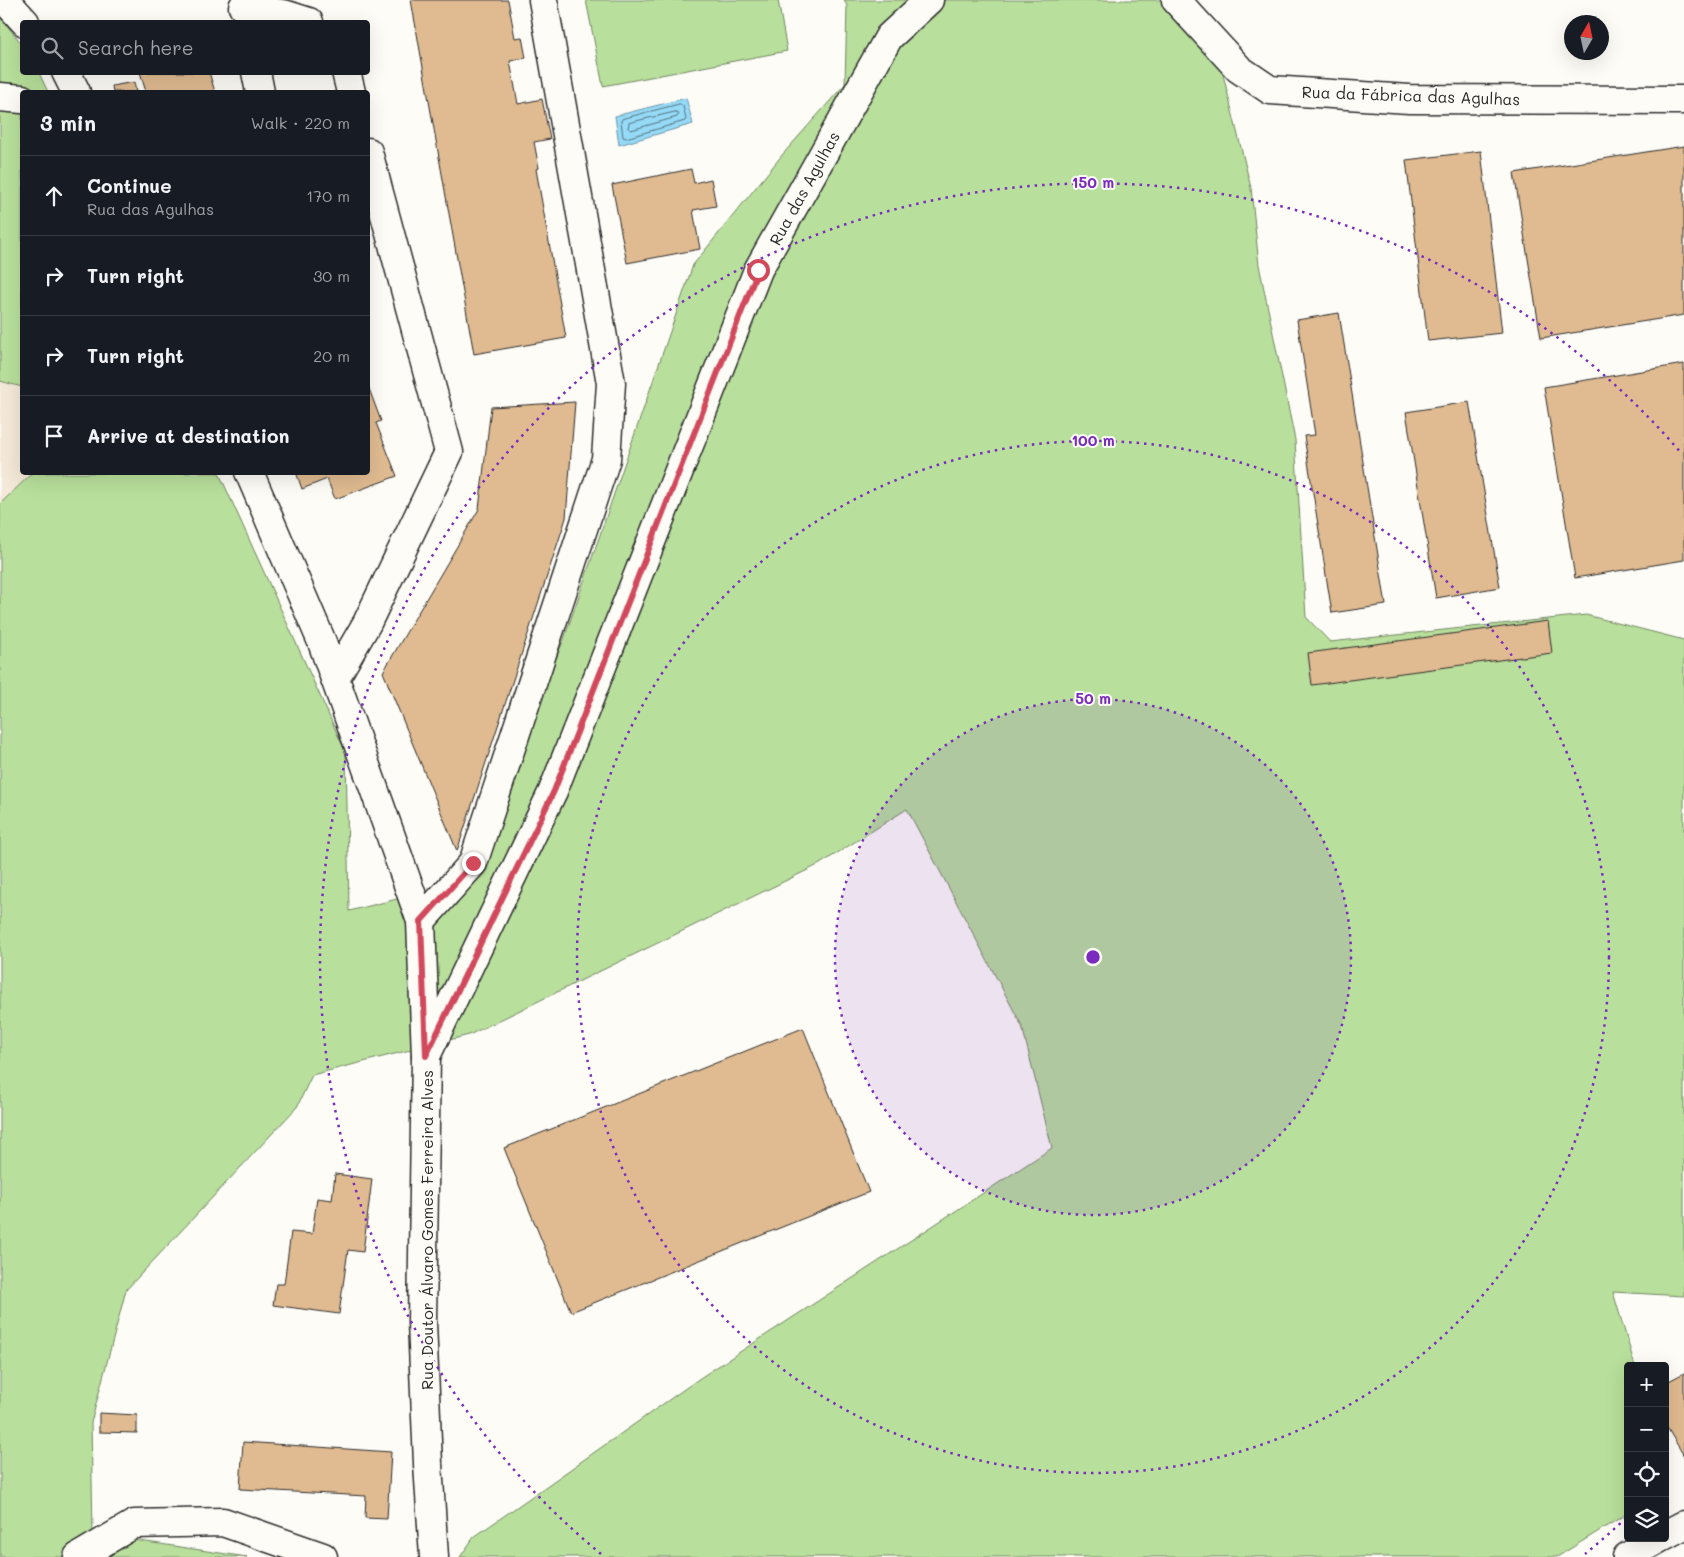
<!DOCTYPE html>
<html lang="en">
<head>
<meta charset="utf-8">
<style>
	:root { --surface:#171b24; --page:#20242c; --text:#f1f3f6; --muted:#9ea1a6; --line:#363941 }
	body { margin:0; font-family:Mali,sans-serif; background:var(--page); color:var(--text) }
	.controls { position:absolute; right:15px; bottom:15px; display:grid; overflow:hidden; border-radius:5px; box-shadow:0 5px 20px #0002 }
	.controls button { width:45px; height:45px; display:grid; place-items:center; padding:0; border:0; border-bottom:1px solid var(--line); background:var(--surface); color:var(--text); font:25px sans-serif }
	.compass { position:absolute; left:1564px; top:15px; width:45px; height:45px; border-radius:50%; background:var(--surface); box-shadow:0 5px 20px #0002; rotate:9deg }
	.stop { position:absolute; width:15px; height:15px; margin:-11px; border:4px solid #d1495b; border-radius:50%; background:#fff }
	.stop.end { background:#d1495b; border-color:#fff; box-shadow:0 1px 5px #0008 }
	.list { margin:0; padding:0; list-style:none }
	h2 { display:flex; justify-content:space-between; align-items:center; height:65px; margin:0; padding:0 20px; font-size:21px }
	h2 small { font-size:16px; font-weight:400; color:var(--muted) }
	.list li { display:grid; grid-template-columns:32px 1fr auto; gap:15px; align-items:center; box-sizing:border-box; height:80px; padding:0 20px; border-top:1px solid var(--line) }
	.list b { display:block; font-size:19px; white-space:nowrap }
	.list p { margin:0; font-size:16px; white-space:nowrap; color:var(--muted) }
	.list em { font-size:16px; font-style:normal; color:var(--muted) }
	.icon { flex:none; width:28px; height:28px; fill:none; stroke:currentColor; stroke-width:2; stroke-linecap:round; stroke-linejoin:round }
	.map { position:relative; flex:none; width:1684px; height:1557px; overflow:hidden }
	.search { position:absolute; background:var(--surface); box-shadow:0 5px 20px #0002; left:20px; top:20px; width:350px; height:55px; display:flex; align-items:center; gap:12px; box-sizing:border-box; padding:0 18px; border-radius:5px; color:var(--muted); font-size:19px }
	.panel { position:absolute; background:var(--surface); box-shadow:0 5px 20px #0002; left:20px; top:90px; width:350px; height:385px; border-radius:5px }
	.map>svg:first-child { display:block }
	.built { fill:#f4e8d8 }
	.green { fill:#b8df9b; stroke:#728563 }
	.water { fill:#95daf7; stroke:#6b94a5 }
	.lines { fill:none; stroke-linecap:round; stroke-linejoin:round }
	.shore { stroke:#55717d; stroke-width:1 }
	.building { fill:#e0bb91; stroke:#2b2b2b }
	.minor-casing { stroke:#2b2b2b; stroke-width:31 }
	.minor { stroke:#fdfcf7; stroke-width:28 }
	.route { stroke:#d1495b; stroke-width:6 }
	.ring { fill:none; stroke:#7b2cbf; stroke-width:2.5; stroke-dasharray:2.5 5 }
	.labels { text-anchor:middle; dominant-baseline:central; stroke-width:4; stroke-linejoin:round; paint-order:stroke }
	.street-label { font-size:16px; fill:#2b2b2b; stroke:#fdfcf7 }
	.centre { fill:#7b2cbf; stroke:#fdfcf7; stroke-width:2.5 }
	.ring-label { font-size:15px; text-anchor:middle; font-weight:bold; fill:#7b2cbf; stroke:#fdfcf7; stroke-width:4; stroke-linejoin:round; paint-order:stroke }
</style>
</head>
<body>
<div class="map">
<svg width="1684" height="1557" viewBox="0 0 1684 1557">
	<rect width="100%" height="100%" fill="#fdfcf7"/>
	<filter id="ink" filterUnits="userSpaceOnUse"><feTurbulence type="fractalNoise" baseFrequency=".02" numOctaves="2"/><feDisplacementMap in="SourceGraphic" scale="10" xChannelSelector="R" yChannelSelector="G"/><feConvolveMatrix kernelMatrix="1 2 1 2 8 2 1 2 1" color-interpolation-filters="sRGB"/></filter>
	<g filter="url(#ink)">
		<path class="built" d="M0,381L22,387V472L32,473L0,504Z"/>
		<g class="green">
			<path d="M586,0H778L787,51L603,86Z"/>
			<path d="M844,0H1179L1212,30L1251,188L1259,265L1295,440L1306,617L1330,642L1586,615L1684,640V1296L1613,1292L1635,1366H1628V1513L1557,1557H460L474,1537L700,1378L1052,1148L1022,1026L907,809L820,864L469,1035L312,1075L297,1107L126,1290L91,1423L93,1534L247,1557H0V504L32,473H219L346,753L349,911L465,882L564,639L693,265L783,154L845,84L847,6Z"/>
			<path d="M0,17L22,44V72L39,73L48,92H22V387L0,381Z"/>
		</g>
		<path class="water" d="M686,98L693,124L619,145L615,116Z"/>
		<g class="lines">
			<g class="shore">
				<path d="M680,104L683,106L686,119L685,121L626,138L623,137L621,121L622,119Z"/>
				<path d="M676,112L679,114L677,117L631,130L628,128L629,123Z"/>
			</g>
		</g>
		<g class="building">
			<path d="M411,0H508L515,38L522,37L526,58L510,61L518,104L542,99L550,139L534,142L539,168L536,169L566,338L474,354Z"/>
			<path d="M140,72H209L215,92H146Z"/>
			<path d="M134,82L136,92H113L112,86Z"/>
			<path d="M1684,146V315L1541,338L1514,173Z"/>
			<path d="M1481,151L1502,333L1428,341L1406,160Z"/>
			<path d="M691,169L694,183L711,179L716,206L693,210L700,249L627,263L612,185Z"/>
			<path d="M1339,313L1386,605L1332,613L1304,436L1315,435L1297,320Z"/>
			<path d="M1684,364V560L1575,578L1544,387Z"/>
			<path d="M368,386L381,421L376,423L397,476L335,499L327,479L302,489L296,472H368Z"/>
			<path d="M575,402L566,518L457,851L383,672L479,509L491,407Z"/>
			<path d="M1469,402L1500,587L1436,598L1406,412Z"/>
			<path d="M1548,621L1552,653L1312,685L1308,653Z"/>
			<path d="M803,1028L869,1192L571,1312L504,1148Z"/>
			<path d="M335,1174L372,1179L363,1252L348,1250L339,1314L273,1305L276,1284H284L291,1232L312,1234L317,1198L332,1200Z"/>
			<path d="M1684,1373V1456L1665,1424V1383Z"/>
			<path d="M99,1413L137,1415V1433L99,1432Z"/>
			<path d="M243,1442L391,1452L387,1519L365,1518L366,1496L240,1489Z"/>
		</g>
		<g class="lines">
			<defs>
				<g id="minor">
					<path d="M5,0L25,22"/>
					<path d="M1176,0L1239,69L1270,90L1409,99L1684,100"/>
					<path d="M243,7L287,15L309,22"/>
					<path d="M66,72L76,92"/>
					<path d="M256,72L260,92"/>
					<path d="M346,72L351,92"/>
					<path d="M0,97L22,99"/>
					<path d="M249,472L322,642L421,921L426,1056L422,1322L428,1464L434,1557"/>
					<path d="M335,678L367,623L449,452L368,152"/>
					<path d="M421,921L473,863L606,459L611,383L543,0"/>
					<path d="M426,1056L553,791L758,270L889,37L929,0"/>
					<path d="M1665,1535L1684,1525"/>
					<path d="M78,1557L134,1524L223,1522L323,1557"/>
					<path d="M1627,1557L1660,1538"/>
				</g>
			</defs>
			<use href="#minor" class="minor-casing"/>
			<use href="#minor" class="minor"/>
		</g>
	</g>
	<g class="lines" filter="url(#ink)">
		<path class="route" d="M473,863L421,921L426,1056L554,791L758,270"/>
	</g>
	<circle cx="1093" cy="957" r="258" fill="#7b2cbf" fill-opacity=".12"/>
	<g class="ring">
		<circle cx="1093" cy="957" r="258"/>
		<circle cx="1093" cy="957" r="516"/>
		<path d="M1626 1518A774 774 0 0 1 1585 1554M601 1554A774 774 0 1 1 1682 454"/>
	</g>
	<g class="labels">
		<g class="street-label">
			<text transform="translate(1411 95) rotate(2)">Rua da Fábrica das Agulhas</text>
			<text transform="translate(804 188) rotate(-61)">Rua das Agulhas</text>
			<text transform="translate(426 1230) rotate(-90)">Rua Doutor Álvaro Gomes Ferreira Alves</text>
		</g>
	</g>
	<circle cx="1093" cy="957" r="8" class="centre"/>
	<g class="ring-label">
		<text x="1093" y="188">150 m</text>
		<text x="1093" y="446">100 m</text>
		<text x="1093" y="704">50 m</text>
	</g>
</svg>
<div class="controls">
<button>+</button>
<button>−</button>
<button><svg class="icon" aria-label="locate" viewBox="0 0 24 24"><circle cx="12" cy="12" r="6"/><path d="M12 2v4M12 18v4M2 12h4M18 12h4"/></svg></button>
<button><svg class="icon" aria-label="layers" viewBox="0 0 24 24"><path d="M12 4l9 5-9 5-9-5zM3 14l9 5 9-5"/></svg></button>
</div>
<svg class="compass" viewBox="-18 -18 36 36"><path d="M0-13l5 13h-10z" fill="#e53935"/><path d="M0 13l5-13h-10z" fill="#9ea1a6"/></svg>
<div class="stop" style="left:758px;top:270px"></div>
<div class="stop end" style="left:473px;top:863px"></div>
<div class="search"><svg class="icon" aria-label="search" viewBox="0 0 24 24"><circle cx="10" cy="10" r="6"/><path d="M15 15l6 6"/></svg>Search here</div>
<section class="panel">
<h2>3 min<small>Walk · 220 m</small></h2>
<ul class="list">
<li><svg class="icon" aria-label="ahead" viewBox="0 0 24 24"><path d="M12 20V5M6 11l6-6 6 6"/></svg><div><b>Continue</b><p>Rua das Agulhas</p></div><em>170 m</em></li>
<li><svg class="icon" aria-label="right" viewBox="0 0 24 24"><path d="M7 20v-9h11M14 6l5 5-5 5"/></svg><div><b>Turn right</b></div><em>30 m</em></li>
<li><svg class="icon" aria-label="right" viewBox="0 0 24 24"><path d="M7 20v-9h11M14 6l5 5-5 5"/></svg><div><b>Turn right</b></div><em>20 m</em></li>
<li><svg class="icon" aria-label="arrive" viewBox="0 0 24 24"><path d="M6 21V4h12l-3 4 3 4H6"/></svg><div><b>Arrive at destination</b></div></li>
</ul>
</section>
</div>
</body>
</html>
